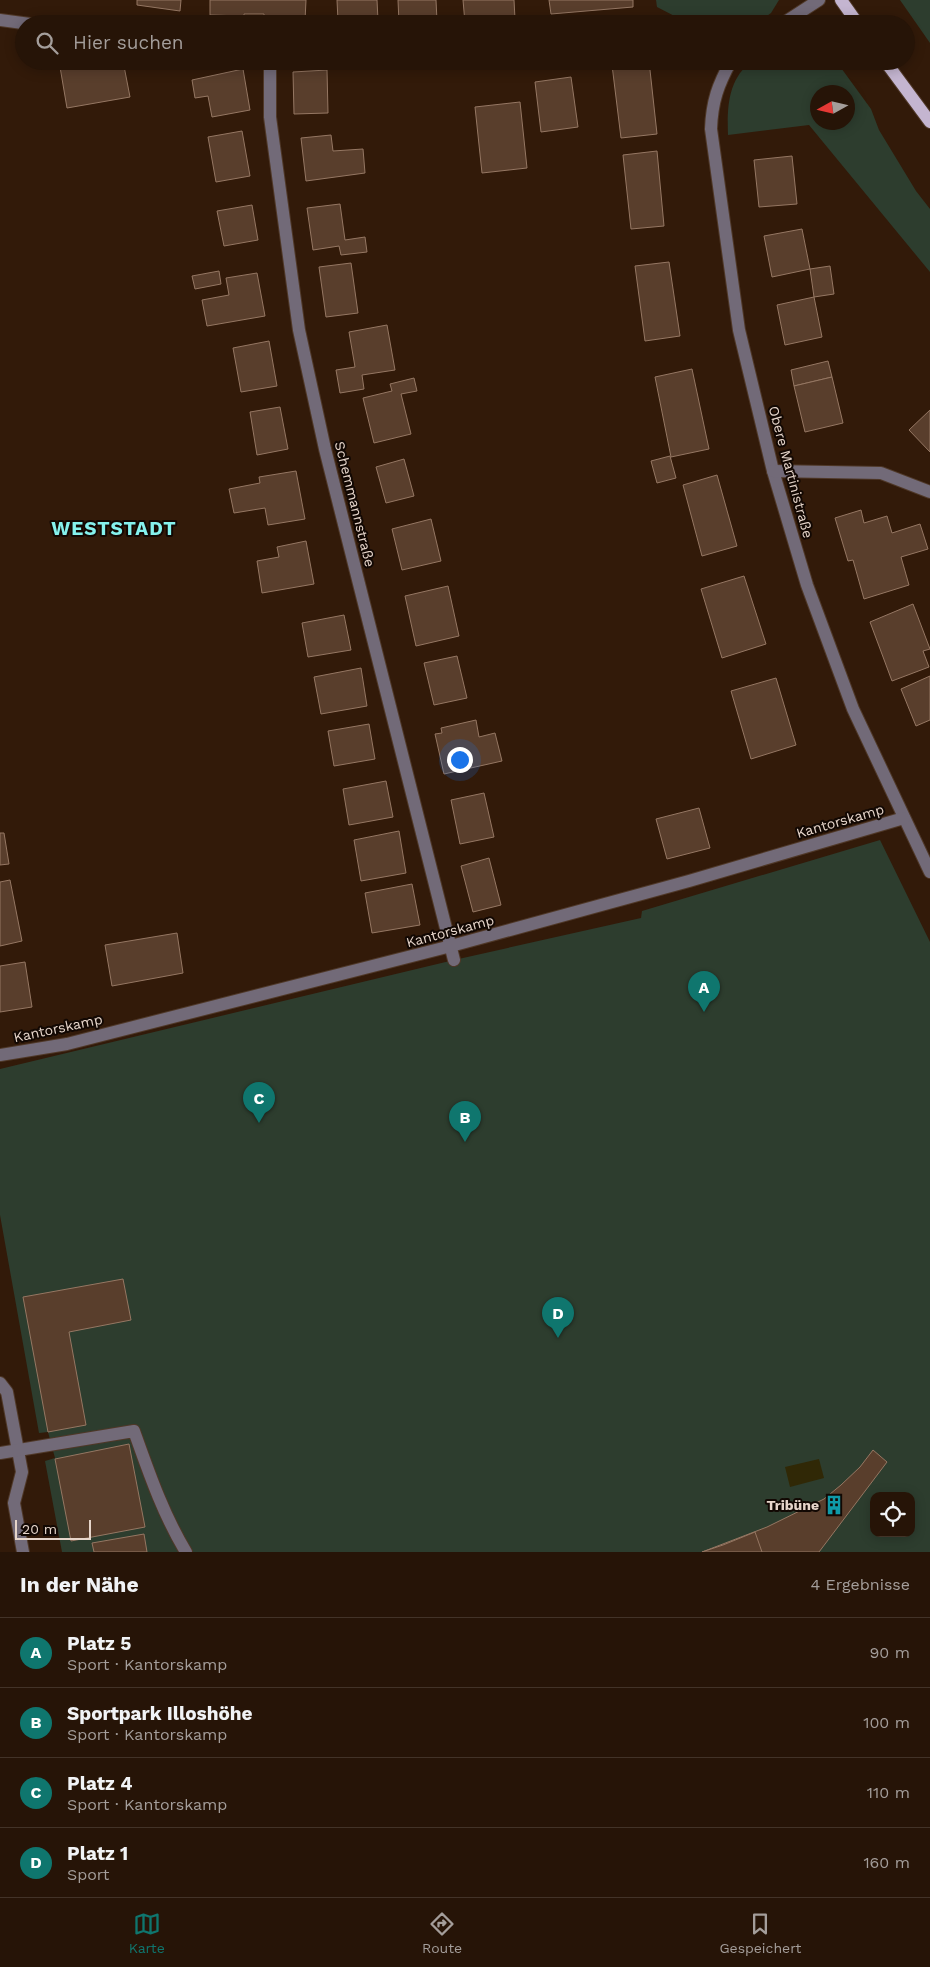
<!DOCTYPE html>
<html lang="de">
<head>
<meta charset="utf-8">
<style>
	:root { --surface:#261407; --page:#2e1d11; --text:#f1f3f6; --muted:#a49e9b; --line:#423328; --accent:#0f766e }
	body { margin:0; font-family:"Work Sans",sans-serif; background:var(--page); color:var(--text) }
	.controls { position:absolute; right:15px; bottom:15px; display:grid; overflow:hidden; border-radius:10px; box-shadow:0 2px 12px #0003 }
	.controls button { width:45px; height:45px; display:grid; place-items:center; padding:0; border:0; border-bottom:1px solid var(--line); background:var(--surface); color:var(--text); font:25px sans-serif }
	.compass { position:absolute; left:810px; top:85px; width:45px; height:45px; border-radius:50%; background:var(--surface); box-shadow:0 2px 12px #0003; rotate:262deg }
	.scale { position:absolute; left:15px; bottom:12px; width:76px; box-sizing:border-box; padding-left:5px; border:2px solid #e6d5ca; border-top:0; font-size:14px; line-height:18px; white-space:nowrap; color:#e6d5ca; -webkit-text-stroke:4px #120803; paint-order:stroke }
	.you { position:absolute; left:459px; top:759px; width:18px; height:18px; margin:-12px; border:4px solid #fff; border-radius:50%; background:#1a73e8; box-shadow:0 0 0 8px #1a73e833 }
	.badge { display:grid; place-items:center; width:32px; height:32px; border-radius:50%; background:var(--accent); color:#fff; font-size:16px; font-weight:700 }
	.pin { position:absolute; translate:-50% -41px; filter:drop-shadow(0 1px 2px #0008) }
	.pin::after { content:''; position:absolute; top:26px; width:18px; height:15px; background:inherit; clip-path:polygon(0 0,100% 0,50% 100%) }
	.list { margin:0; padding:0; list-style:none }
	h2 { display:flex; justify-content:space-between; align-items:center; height:65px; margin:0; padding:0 20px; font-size:21px }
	h2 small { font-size:16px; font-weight:400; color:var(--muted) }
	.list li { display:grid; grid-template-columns:32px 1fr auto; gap:15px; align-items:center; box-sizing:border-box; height:70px; padding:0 20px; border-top:1px solid var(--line) }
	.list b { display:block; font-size:19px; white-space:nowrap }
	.list p { margin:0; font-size:16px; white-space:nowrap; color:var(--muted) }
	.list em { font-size:16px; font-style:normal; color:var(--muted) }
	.icon { flex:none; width:28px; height:28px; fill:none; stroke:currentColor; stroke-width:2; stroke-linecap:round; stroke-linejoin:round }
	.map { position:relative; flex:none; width:930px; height:1552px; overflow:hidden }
	.search { position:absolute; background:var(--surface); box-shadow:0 2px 12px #0003; left:15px; right:15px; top:15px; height:55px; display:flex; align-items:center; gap:12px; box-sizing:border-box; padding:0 18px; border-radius:28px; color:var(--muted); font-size:19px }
	.sheet { height:345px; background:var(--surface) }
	nav { display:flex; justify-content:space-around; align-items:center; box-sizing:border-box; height:70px; border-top:1px solid var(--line); background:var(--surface); font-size:14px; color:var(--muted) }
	nav a { display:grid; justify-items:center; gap:2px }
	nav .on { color:var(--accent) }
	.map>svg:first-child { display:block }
	.green { fill:#2d3d2e; fill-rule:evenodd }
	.sand { fill:#302806 }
	.building { fill:#593e2c; stroke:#957763 }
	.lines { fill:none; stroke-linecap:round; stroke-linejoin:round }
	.minor-casing { stroke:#4f3828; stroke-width:14 }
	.major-casing { stroke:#4f3828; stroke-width:14 }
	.minor { stroke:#726a78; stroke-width:12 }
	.major { stroke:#c4b5d0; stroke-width:12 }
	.labels { text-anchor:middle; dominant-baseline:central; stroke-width:4; stroke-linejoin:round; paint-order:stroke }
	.street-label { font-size:14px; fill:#e6d5ca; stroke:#120803 }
	.poi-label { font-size:14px; font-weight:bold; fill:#e6d5ca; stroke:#120803; text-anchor:end }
	.district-label { font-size:19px; font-weight:bold; letter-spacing:1px; fill:#85f1ed; stroke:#120803 }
</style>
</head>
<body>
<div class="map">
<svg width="930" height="1552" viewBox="0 0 930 1552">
	<rect width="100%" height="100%" fill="#321a09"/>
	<g class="green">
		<path d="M656,0H779L771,13L756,24H690L657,7Z"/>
		<path d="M900,0H930V43Z"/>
		<path d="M752,61H836L871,109L879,130L916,191L930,209V272L809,125L728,135C727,107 728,79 752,61ZM818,92H848V122H818Z"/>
		<path d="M880,840L930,942V1552H62L45,1461L55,1458L48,1432L39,1433L0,1215V1069L454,960L641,918L642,911ZM874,1496H911V1533H874Z"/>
	</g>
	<path class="sand" d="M819,1459L824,1478L790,1487L785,1467Z"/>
	<g class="building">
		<path d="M137,0H181L180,11L137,5Z"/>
		<path d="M210,0H306L305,21L264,20V14H244V16L210,15Z"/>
		<path d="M337,0H377L378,20L338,21Z"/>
		<path d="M398,0H436L437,21L399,23Z"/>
		<path d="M463,0H514L515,19L465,23Z"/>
		<path d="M549,0H633V7L551,14Z"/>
		<path d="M59,61H123L130,97L67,108Z"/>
		<path d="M640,61H649L657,134L621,138L612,65Z"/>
		<path d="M243,69L250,110L212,117L208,96L195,98L192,80Z"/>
		<path d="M327,70L328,113L294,114L293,72Z"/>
		<path d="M571,77L578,127L541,132L535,82Z"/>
		<path d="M520,102L527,168L482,173L475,107Z"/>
		<path d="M242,131L250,176L216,182L208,137Z"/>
		<path d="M331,135L333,151L363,149L365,173L306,181L301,138Z"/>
		<path d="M657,151L664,226L631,229L623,155Z"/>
		<path d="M792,156L797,204L759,207L754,160Z"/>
		<path d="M340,204L345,240L365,237L367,252L341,255L339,246L313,250L307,208Z"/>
		<path d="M252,205L258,240L224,246L217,211Z"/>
		<path d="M802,229L810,269L772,277L764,236Z"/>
		<path d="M669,262L680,336L645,341L635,266Z"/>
		<path d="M351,263L358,313L326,317L319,267Z"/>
		<path d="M830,266L834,294L814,297L810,269Z"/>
		<path d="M219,271L221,284L195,289L192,276Z"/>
		<path d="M257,273L265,316L207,326L202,300L229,295L226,278Z"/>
		<path d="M814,297L822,337L785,345L777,305Z"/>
		<path d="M387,325L395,370L362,375L364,389L340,393L336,370L355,367L349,332Z"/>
		<path d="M269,341L277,386L241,392L233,348Z"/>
		<path d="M828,361L832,377L794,386L791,370Z"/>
		<path d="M692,369L709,449L671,457L655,377Z"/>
		<path d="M832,377L843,423L805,432L794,386Z"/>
		<path d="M414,378L417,391L401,394L411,434L374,443L363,398L392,391L390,384Z"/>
		<path d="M280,407L288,449L257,455L250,412Z"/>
		<path d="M930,410V452L909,430Z"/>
		<path d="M670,456L676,478L657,483L651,461Z"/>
		<path d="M404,459L414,496L386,503L376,467Z"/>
		<path d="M296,471L305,519L268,525L265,508L234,513L229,489L260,483L259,477Z"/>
		<path d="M717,475L737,546L702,556L683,485Z"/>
		<path d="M861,510L864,523L887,516L892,533L920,524L928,549L901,557L909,585L864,599L853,560L848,561L835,518Z"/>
		<path d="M431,519L441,561L402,570L392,529Z"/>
		<path d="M306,541L314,584L262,593L257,561L279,557L277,547Z"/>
		<path d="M744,576L766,644L722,658L701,589Z"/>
		<path d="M448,586L459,636L416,646L405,596Z"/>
		<path d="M913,604L930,649L923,651L929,667L892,681L870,622Z"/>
		<path d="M344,615L351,650L308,657L302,623Z"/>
		<path d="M457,656L467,698L434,705L424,663Z"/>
		<path d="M361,668L367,706L321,714L314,677Z"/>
		<path d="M930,676V720L916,726L901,689Z"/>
		<path d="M776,678L796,745L751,759L731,691Z"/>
		<path d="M476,720L479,737L495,733L502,761L444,774L435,734L442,733L441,728Z"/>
		<path d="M369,724L375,759L334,766L328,731Z"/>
		<path d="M386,781L393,817L349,825L343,789Z"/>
		<path d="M484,793L494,837L460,844L451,800Z"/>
		<path d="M699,808L710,848L667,859L656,819Z"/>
		<path d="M399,831L406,873L361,881L354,840Z"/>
		<path d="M0,833H4L9,864L0,865Z"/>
		<path d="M489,858L501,905L473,912L461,866Z"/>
		<path d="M10,880L22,941L0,946V882Z"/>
		<path d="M412,884L420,925L372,933L365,893Z"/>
		<path d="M177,933L183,973L112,986L105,945Z"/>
		<path d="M25,962L32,1007L0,1012V966Z"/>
		<path d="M123,1279L131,1320L69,1332L86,1425L48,1432L23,1297Z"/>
		<path d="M129,1444L145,1527L71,1541L55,1459Z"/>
		<path d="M873,1450L887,1462L819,1552H702L767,1527L824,1499L841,1485L860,1467Z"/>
		<path d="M755,1532L762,1552H702L723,1545Z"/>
		<path d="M144,1534L147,1552H94L92,1543Z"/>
	</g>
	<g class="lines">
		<defs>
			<g id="minor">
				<path d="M0,20L30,24"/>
				<path d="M782,24L819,0"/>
				<path d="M270,61V117L299,330L325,449L454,960"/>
				<path d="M731,61C718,85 712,101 711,129L739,330L773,471L807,585L853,709L930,872"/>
				<path d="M773,471L881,473L930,492"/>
				<path d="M0,1055L67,1044L451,946L689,881L904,818"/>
				<path d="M0,1383L7,1392L22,1472L14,1503L23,1552"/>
				<path d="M0,1453L134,1431C149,1473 163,1514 186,1552"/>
			</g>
			<g id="major">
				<path d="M841,0L858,24"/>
				<path d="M885,61L930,122"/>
			</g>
		</defs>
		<use href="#minor" class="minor-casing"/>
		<use href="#major" class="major-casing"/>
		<use href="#minor" class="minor"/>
		<use href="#major" class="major"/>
	</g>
	<defs>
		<symbol id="building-bare" viewBox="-9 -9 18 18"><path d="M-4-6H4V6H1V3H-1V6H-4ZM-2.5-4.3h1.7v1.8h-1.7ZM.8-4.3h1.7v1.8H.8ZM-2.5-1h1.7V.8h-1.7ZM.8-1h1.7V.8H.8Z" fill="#0f9aa8" stroke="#120803" stroke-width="2.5" paint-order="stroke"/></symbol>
	</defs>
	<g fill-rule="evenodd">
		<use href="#building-bare" x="820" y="1491" width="28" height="28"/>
	</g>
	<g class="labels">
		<g class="street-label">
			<text transform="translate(791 472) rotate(75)">Obere Martinistraße</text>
			<text transform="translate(355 504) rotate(76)">Schemmannstraße</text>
			<text transform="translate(840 821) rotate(-16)">Kantorskamp</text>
			<text transform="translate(450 931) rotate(-15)">Kantorskamp</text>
			<text transform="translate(58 1028) rotate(-12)">Kantorskamp</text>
		</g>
		<g class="poi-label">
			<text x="819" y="1505">Tribüne</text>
		</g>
		<g class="district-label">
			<text x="114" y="528">WESTSTADT</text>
		</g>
	</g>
</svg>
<div class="controls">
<button><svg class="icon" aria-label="locate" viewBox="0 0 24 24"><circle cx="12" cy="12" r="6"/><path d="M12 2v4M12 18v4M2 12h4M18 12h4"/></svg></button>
</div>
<svg class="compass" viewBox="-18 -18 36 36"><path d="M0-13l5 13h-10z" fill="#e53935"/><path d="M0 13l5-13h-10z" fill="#a49e9b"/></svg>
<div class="scale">20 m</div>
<div class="you"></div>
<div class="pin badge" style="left:704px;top:1012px">A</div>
<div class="pin badge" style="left:465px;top:1142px">B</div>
<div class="pin badge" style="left:259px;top:1123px">C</div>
<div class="pin badge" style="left:558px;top:1338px">D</div>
<div class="search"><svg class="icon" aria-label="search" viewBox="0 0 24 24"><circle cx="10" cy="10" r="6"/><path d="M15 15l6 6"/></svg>Hier suchen</div>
</div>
<section class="sheet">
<h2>In der Nähe<small>4 Ergebnisse</small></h2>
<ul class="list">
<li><span class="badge">A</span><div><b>Platz 5</b><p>Sport · Kantorskamp</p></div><em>90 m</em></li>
<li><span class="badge">B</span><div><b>Sportpark Illoshöhe</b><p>Sport · Kantorskamp</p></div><em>100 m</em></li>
<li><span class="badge">C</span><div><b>Platz 4</b><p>Sport · Kantorskamp</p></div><em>110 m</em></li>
<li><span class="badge">D</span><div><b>Platz 1</b><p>Sport</p></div><em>160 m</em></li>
</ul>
</section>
<nav>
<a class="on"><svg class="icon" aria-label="map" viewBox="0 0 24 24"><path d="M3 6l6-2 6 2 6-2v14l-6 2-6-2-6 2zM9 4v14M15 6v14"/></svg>Karte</a>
<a><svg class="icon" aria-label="directions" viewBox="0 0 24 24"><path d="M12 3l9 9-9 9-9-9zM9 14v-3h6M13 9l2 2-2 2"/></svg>Route</a>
<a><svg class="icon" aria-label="saved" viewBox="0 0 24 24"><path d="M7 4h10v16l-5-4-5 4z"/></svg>Gespeichert</a>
</nav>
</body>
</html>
